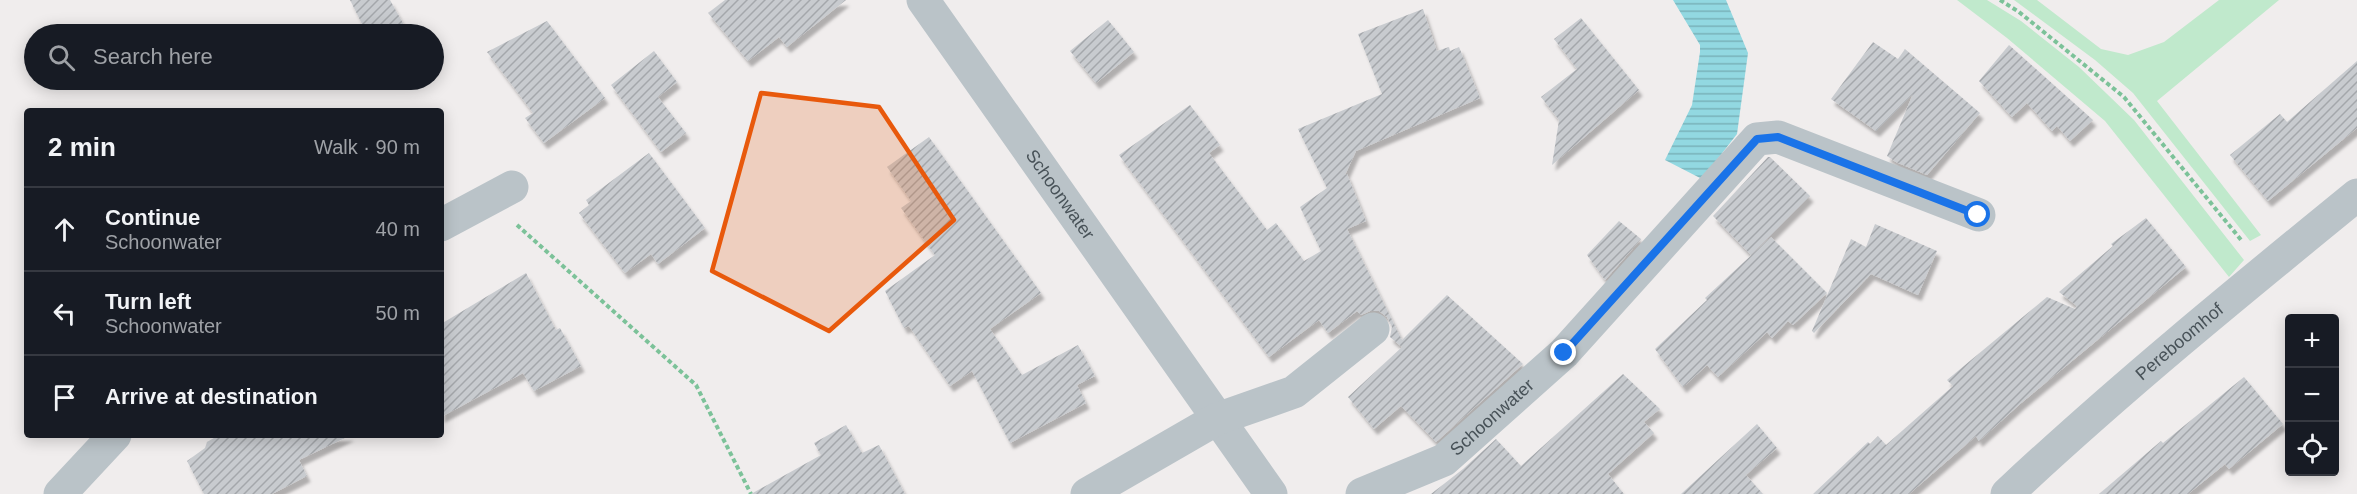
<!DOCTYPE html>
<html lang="en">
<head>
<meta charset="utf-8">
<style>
	:root { --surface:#171b24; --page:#242831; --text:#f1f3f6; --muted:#9ea1a6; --line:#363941 }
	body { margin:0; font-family:Arial,sans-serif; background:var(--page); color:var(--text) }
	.controls { position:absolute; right:18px; bottom:18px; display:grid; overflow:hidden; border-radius:6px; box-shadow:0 3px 15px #0003 }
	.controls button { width:54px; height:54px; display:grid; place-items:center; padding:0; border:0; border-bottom:2px solid var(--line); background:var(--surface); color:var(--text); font:30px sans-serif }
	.stop { position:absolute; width:18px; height:18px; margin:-14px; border:4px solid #1a73e8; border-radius:50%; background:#fff }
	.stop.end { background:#1a73e8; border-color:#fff; box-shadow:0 2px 6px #0008 }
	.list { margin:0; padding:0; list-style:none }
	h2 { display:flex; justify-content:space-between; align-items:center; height:78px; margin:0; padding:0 24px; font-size:26px }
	h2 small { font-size:20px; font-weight:400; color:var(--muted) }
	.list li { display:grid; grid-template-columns:39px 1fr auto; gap:18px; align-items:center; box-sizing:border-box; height:84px; padding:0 24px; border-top:2px solid var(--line) }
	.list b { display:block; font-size:22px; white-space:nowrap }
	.list p { margin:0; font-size:20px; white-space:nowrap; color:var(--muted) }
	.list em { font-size:20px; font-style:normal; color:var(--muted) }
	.icon { flex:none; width:33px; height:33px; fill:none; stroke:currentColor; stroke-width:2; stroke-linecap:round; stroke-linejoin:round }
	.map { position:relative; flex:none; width:2357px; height:494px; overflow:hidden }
	.search { position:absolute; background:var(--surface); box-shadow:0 3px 15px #0003; left:24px; top:24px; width:420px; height:66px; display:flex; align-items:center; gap:15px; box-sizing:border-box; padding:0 21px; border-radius:33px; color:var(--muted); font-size:22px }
	.panel { position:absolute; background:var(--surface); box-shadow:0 3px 15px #0003; left:24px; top:108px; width:420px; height:330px; border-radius:6px }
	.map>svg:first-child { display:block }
	.grass { fill:#c0e9cc }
	.water { fill:url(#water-rules) }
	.building { fill:url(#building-hatch); filter:url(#shadow) }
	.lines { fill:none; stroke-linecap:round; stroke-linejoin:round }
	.path { stroke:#7cc299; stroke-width:4; stroke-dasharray:4.5 3; stroke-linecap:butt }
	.street { stroke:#bac3c8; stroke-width:33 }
	.route { stroke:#1a73e8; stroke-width:8 }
	.marked { fill:#e8590c; fill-opacity:0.2; stroke:#e8590c; stroke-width:4.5; stroke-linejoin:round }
	.labels { text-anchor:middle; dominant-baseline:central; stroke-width:4.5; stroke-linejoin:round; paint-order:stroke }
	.street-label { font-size:18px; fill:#485258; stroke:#fff }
</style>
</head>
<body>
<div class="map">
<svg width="2357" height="494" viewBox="0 0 2357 494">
	<defs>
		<pattern id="water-rules" width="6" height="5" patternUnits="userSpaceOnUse" patternTransform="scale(1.5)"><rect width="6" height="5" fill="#92d8e1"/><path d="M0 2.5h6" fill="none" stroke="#79b2b9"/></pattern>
		<pattern id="building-hatch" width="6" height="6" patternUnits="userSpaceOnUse" patternTransform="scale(1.5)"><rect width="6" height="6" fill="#c8cbcf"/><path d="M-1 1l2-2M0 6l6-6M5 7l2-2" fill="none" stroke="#a4a7ab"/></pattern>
		<filter id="shadow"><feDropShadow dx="3.5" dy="6" stdDeviation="1.5" flood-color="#0004"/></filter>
	</defs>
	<rect width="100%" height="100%" fill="#f0eded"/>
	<g class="grass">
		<path d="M1957,0H1987L2021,21L2079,67L2134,120L2244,260L2229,277L2105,121L2007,38Z"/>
		<path d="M2014,0H2037L2101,49L2128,55L2164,42L2219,0H2279L2157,101L2261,235L2250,241L2133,93L2095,60Z"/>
	</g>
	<path class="water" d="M1673,0H1726L1748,53L1737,134L1702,179L1665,160L1692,105L1700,52V45Z"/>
	<g class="building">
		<path d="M350,0H390L409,34H367Z"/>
		<path d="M725,0H846L787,47L779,37L748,61L708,13Z"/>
		<path d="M1423,9L1437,51L1449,47L1450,51L1459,47L1480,98L1356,151L1345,175L1347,174L1366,221L1347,229L1402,340L1447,295L1523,364L1436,442L1401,406L1374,429L1348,397L1402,347L1390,337L1392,327L1387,317L1379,311H1370L1361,315L1357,311L1328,333L1319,320L1269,357L1119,155L1190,105L1220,145L1209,153L1267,230L1276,223L1304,261L1321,251L1300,207L1327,188L1298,129L1382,94L1358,34Z"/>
		<path d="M1581,18L1639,90L1552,165L1559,120L1541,97L1577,69L1554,39Z"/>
		<path d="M1108,20L1134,52L1096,83L1070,51Z"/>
		<path d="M547,21L605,98L544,143L525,118L533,113L487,52Z"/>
		<path d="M1873,42L1898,59L1905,49L1980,113L1927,175L1896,162L1887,156L1913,94L1876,131L1831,99Z"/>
		<path d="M2009,45L2093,120L2070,141L2057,126L2052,131L2027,103L2012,117L1979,81Z"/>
		<path d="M654,51L677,82L658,97L686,133L661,152L611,85Z"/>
		<path d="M2357,61V128L2268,201L2230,155L2280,114L2287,122Z"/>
		<path d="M929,137L1041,293L990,329L1022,375L1078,345L1095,376L1077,385L1086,403L1010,443L972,371L950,386L909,326L904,328L885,291L935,255L901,208L911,201L887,167Z"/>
		<path d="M649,153L705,228L658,264L651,254L625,273L579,213L589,205L586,200Z"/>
		<path d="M1768,157H1770L1810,196L1751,255L1713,216Z"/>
		<path d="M2146,218L2186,267L2020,404L1979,441L1976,436L1909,494H1813L1868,442L1870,444L1878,436L1886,445L1953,386L1947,380L2047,297L2075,309L2077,306L2059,292L2113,246L2111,244Z"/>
		<path d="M1619,221L1641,239L1605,280L1587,255Z"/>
		<path d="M1875,224L1937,251L1918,295L1871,274L1814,333L1812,331L1851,239L1866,247Z"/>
		<path d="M1771,237L1827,293L1793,325L1788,321L1772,338L1767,332L1718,377L1707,365L1683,387L1655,349L1707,300L1705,298Z"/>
		<path d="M526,273L556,330L560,328L581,366L534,391L523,373L441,417V324Z"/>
		<path d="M1623,374L1660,409L1644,422L1654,433L1608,474L1624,494H1431L1463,469L1496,439L1521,466Z"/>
		<path d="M2244,377L2283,424L2229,469L2225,464L2188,494H2099L2161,441L2163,443Z"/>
		<path d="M1757,424L1777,448L1746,475L1763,494H1681Z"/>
		<path d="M846,425L862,453L879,445L905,494H751L821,455L814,443Z"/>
		<path d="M219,435H351L299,460L307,476L272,494H204L187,461L205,448L207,442Z"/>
	</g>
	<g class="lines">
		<g class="path">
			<path d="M2000,0L2019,12L2124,97L2242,241"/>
			<path d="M517,225L696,385L751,494"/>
		</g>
		<g class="street">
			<path id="s1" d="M923,0L1271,494"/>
			<path d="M441,225L512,187"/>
			<path d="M60,494L115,435"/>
			<path d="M1087,494L1217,419L1294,392L1373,329"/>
			<path id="s2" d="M1362,494L1444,460L1564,353L1757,139L1778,137L1979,215"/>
			<path id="s3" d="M2007,494C2119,389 2238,292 2357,195"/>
		</g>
	</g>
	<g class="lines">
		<path class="route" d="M1564,353L1757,139L1778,137L1978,215"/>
	</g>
	<path class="marked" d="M761,93L879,107L954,220L829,331L712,271Z"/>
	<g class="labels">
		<g class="street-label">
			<text stroke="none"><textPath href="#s1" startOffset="238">Schoonwater</textPath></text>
			<text stroke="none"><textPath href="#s3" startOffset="230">Pereboomhof</textPath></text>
			<text stroke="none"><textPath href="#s2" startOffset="153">Schoonwater</textPath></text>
		</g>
	</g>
</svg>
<div class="controls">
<button>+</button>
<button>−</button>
<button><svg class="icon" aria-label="locate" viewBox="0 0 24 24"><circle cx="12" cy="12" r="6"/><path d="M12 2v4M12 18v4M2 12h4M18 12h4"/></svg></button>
</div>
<div class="stop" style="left:1978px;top:215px"></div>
<div class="stop end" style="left:1564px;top:353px"></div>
<div class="search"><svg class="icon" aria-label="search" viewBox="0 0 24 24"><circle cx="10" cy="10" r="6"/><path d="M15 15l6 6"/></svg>Search here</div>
<section class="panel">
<h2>2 min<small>Walk · 90 m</small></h2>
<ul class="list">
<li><svg class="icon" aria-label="ahead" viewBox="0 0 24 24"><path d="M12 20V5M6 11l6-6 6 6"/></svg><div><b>Continue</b><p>Schoonwater</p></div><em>40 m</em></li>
<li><svg class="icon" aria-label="left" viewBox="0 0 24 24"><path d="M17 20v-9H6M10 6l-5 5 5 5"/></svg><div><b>Turn left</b><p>Schoonwater</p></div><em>50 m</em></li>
<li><svg class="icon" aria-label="arrive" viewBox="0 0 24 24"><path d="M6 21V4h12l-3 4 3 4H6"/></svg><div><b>Arrive at destination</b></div></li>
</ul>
</section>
</div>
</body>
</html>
